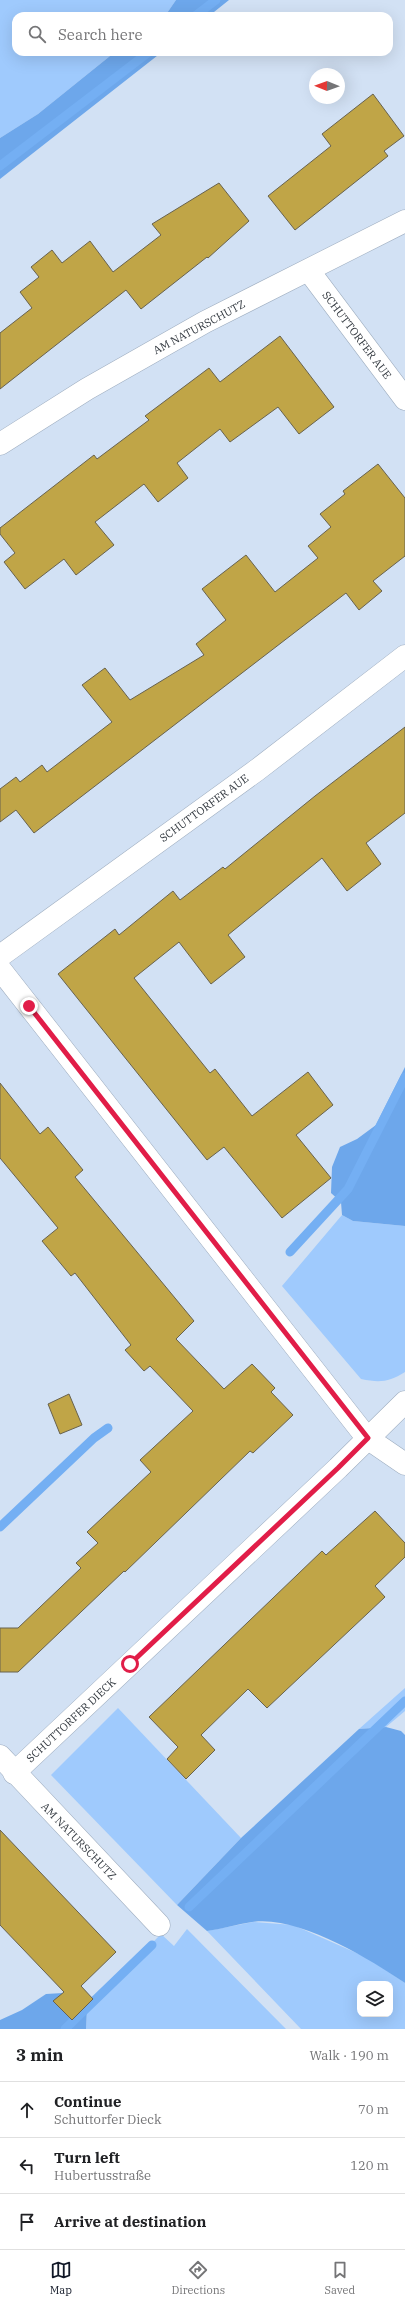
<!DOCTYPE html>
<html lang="en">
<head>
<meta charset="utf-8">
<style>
	:root { --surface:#fff; --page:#f2f2f2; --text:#202124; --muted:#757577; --line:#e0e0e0; --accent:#111827 }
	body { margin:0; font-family:"IBM Plex Serif",serif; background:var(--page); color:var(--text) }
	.controls { position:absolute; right:12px; bottom:12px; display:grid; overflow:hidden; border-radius:8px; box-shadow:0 4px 16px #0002 }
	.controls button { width:36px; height:36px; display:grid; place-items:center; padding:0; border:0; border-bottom:1px solid var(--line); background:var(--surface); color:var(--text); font:20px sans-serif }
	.compass { position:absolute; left:309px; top:68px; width:36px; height:36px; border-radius:50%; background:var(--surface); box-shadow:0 4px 16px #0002; rotate:271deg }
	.stop { position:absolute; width:12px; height:12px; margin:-9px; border:3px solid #e11d48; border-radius:50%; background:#fff }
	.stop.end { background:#e11d48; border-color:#fff; box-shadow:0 1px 4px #0008 }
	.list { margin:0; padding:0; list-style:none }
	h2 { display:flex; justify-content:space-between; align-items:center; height:52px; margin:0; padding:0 16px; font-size:17px }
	h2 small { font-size:13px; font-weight:400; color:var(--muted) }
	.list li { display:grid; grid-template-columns:26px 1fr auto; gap:12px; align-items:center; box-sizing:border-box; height:56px; padding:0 16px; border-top:1px solid var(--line) }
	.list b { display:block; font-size:15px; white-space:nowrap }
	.list p { margin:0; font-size:13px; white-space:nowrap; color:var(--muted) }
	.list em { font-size:13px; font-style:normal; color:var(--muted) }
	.icon { flex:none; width:22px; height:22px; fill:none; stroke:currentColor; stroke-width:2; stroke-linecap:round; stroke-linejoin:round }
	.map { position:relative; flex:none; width:405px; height:2029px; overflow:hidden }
	.search { position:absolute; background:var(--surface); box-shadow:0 4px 16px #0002; left:12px; right:12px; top:12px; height:44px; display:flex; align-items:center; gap:10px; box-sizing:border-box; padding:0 14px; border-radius:12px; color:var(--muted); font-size:15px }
	.sheet { height:220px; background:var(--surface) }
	nav { display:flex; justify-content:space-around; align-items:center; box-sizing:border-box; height:56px; border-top:1px solid var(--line); background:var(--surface); font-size:11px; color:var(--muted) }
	nav a { display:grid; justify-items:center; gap:2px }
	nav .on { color:var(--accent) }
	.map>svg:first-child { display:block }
	.green { fill:#9fcafd; fill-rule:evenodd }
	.forest { fill:#6da7eb }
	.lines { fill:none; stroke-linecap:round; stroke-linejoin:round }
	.stream { stroke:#74aff3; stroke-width:9 }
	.building { fill:#c0a547; stroke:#68624e }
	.street-casing { stroke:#9faec0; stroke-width:23 }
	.street { stroke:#fff; stroke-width:22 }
	.route { stroke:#e11d48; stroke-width:5 }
	.labels { text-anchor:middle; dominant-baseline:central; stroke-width:3.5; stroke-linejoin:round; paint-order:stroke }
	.street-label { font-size:11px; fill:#343a41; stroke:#fff }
</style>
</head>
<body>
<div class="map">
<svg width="405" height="2029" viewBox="0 0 405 2029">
	<rect width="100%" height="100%" fill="#d2e1f4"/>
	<g class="green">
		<path d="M0,0H176L165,16H16V52H115L38,114L0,138Z"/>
		<path d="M342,1215L353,1221L405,1226V1372C389,1382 380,1383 361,1379L282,1286Z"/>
		<path d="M405,1688V1711L386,1727L359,1729Z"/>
		<path d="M118,1708L241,1838L177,1905L51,1775Z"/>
		<path d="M253,1922L293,1925L368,1958L405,1983V2029H301L207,1931ZM360,1984H390V2014H360Z"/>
		<path d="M187,1929L286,2029H86L87,2009L161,1934L174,1946Z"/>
	</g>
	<g class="forest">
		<path d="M176,0H229L209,16H165Z"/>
		<path d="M115,52H162L0,179V138L38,114Z"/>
		<path d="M405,1067V1226L353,1221L342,1215L341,1202L331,1193L332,1167L340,1147L357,1139L376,1125Z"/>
		<path d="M386,1727L401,1731L405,1735V1983C368,1958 298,1915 252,1922C237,1924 223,1929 207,1931L177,1905L241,1838L359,1729Z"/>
		<path d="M63,1993L87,2009L86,2029H0V2020L22,2010L46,1994Z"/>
	</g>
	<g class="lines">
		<g class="stream">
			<path d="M195,16L216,0"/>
			<path d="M0,166L149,52"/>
			<path d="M290,1252L348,1189L405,1077"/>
			<path d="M0,1527L94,1438L108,1428"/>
			<path d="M189,1907L405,1701"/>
			<path d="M65,2029L152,1945"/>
		</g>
	</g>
	<g class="building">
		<path d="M373,94L404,136L384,151L388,156L295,230L268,196L331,146L322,134Z"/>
		<path d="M219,183L249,221L208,258L207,257L141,309L126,290L0,389V333L32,308L20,292L39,277L31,267L52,250L62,263L90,241L113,272L161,235L152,224Z"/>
		<path d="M280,336L334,407L299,434L278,407L230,442L220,429L177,463L188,478L158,502L144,484L95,522L114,545L76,575L64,559L25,589L4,562L15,553L0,534V528L94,455L97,459L149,420L145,416L209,368L220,382Z"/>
		<path d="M378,464L405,498V556L373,581L382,591L359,610L346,593L34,833L16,810L0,822V789L16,777L20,782L42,765L47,772L112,722L82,685L105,668L130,700L204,655L196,644L226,620L202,589L246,555L275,592L318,558L308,546L331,527L320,514L345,494L343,491Z"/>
		<path d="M405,727V813L366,843L381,864L347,891L322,858L228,935L245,957L211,984L179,942L134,978L210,1073L215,1069L252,1116L308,1072L333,1105L296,1135L331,1178L282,1218L224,1147L207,1160L58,974L115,929L119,935L173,891L180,900L223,867L225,869L315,796Z"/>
		<path d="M0,1083L40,1134L48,1127L83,1170L75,1177L194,1321L176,1339L224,1389L252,1364L275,1388L271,1392L293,1415L253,1453L250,1451L125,1572L124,1571L18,1672H0V1628H18L81,1568L76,1563L98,1543L87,1532L151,1472L140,1460L193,1411L150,1366L144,1371L125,1350L131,1345L75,1273L71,1276L42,1241L58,1228L0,1158Z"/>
		<path d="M69,1394L82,1425L60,1434L48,1404Z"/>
		<path d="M375,1511L405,1543V1557L375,1586L385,1597L267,1708L248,1689L201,1735L215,1750L186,1779L167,1759L178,1747L149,1717L322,1551L326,1555Z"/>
		<path d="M0,1830L116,1952L81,1986L93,1999L72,2020L53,2001L64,1992L0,1925Z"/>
	</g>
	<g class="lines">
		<defs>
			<g id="street">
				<path d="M309,271L405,399"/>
				<path d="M0,444L87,389L205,322L405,221"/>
				<path d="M0,956L257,770L405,656"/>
				<path d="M0,969L367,1438L405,1464"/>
				<path d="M0,1756L159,1925"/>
				<path d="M14,1773L338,1468L405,1402"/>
			</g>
		</defs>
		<use href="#street" class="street-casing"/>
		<use href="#street" class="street"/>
	</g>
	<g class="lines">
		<path class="route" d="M29,1006L368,1438L338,1468L130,1664"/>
	</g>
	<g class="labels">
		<g class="street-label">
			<text transform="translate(199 327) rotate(-28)">AM NATURSCHUTZ</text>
			<text transform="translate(357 335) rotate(53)">SCHUTTORFER AUE</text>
			<text transform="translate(204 808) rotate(-36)">SCHUTTORFER AUE</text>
			<text transform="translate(71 1720) rotate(-43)">SCHUTTORFER DIECK</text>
			<text transform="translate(79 1841) rotate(46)">AM NATURSCHUTZ</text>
		</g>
	</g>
</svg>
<div class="controls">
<button><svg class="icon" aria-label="layers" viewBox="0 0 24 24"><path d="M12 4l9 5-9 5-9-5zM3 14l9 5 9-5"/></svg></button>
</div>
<svg class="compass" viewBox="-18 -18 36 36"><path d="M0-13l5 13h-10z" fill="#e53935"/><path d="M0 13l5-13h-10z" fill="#757577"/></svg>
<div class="stop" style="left:130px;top:1664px"></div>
<div class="stop end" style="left:29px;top:1006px"></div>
<div class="search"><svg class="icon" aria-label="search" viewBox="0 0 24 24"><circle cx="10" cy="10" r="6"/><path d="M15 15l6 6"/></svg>Search here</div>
</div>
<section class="sheet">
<h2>3 min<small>Walk · 190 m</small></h2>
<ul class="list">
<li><svg class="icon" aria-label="ahead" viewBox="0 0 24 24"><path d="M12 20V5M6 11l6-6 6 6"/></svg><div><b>Continue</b><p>Schuttorfer Dieck</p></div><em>70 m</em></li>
<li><svg class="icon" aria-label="left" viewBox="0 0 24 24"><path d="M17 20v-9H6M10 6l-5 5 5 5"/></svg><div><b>Turn left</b><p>Hubertusstraße</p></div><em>120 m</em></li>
<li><svg class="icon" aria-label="arrive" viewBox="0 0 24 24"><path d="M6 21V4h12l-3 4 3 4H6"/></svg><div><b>Arrive at destination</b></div></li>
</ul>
</section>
<nav>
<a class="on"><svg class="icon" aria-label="map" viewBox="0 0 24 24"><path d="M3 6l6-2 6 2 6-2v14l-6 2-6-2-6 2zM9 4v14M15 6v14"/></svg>Map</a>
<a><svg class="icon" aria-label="directions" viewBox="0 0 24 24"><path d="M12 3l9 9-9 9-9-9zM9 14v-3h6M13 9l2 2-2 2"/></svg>Directions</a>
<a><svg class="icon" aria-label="saved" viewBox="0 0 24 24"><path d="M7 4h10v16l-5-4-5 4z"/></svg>Saved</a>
</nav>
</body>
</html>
